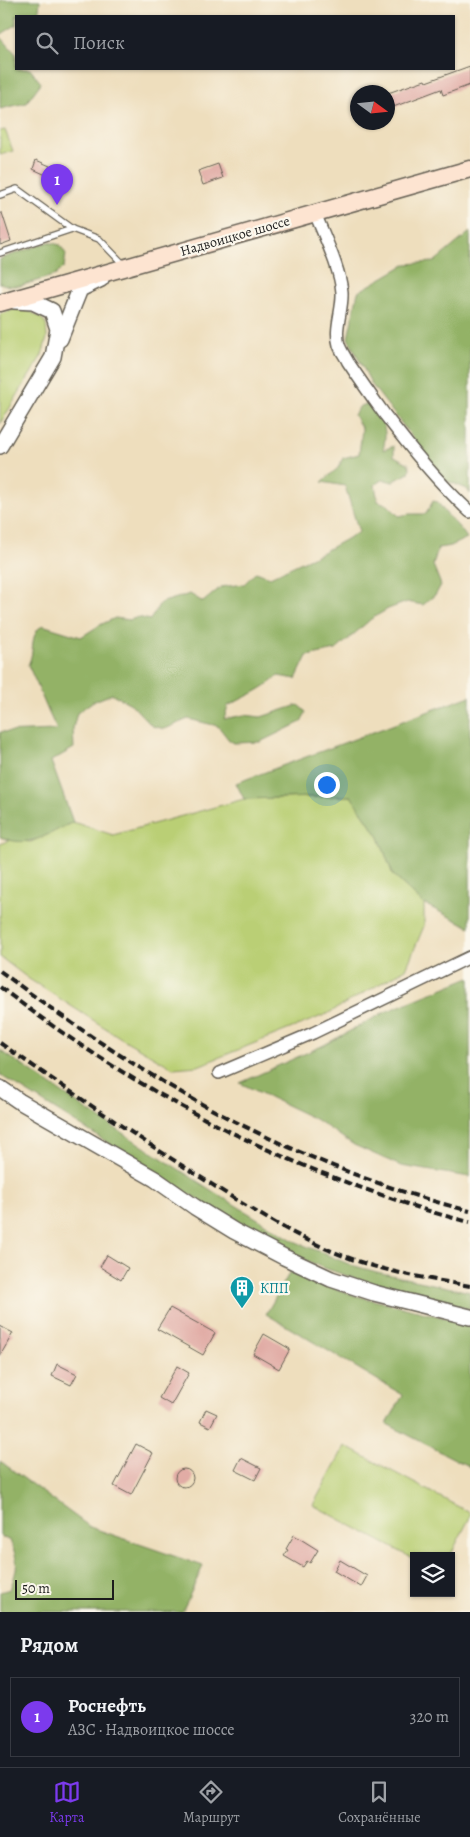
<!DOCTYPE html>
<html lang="ru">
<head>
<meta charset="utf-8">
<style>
	:root { --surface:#171b24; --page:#20242c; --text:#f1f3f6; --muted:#9ea1a6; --line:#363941; --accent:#7c3aed }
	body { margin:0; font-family:Alegreya,serif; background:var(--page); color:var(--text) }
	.controls { position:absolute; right:15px; bottom:15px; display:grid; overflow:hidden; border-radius:0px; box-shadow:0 1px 4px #0004 }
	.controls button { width:45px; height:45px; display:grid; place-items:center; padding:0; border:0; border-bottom:1px solid var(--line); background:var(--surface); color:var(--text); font:25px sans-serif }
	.compass { position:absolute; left:350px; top:85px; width:45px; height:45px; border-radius:50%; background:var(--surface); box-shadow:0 1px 4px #0004; rotate:105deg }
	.scale { position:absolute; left:15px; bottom:12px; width:99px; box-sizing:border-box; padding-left:5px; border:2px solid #1c1c1c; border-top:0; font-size:14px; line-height:18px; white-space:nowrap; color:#1c1c1c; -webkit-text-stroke:4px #fbf7ec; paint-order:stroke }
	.you { position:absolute; left:326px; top:784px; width:18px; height:18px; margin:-12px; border:4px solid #fff; border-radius:50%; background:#1a73e8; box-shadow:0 0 0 8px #1a73e833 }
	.badge { display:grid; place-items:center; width:32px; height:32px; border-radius:50%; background:var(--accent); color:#fff; font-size:16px; font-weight:700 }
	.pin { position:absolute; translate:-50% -41px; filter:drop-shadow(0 1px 2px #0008) }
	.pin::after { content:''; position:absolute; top:26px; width:18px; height:15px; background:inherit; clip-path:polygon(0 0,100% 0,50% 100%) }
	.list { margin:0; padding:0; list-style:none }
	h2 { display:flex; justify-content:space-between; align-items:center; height:65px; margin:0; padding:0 20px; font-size:21px }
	h2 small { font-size:16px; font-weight:400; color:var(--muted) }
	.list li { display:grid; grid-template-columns:32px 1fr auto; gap:15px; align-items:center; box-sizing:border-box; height:80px; margin:0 10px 10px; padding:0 10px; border:1px solid var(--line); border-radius:0px }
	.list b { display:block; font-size:19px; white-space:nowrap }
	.list p { margin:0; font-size:16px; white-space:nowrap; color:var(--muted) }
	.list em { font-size:16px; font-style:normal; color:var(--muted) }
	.icon { flex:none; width:28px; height:28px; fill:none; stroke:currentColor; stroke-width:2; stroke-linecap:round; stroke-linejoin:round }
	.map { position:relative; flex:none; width:470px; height:1612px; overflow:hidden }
	.search { position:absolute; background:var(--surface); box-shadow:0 1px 4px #0004; left:15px; right:15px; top:15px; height:55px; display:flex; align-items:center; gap:12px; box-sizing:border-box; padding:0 18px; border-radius:0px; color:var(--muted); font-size:19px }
	.sheet { height:155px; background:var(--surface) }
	nav { display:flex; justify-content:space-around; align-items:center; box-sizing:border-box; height:70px; border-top:1px solid var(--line); background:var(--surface); font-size:14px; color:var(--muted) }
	nav a { display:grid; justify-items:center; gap:2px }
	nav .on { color:var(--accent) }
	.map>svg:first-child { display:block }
	.green { fill:#bacf74; stroke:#6b7648 }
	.forest { fill:#93b266; stroke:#586741 }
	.building { fill:#e1aca5 }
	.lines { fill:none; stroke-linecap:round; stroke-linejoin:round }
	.service-casing { stroke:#666054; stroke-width:8 }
	.minor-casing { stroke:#666054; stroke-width:14 }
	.tertiary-casing { stroke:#666054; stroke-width:18 }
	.secondary-casing { stroke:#666054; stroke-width:19 }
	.service { stroke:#fff; stroke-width:5.5 }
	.minor { stroke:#fff; stroke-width:11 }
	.tertiary { stroke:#fff; stroke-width:15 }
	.secondary { stroke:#fde4d1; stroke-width:16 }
	.rail { stroke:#1c1c1c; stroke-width:4; stroke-dasharray:8 4; stroke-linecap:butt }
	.labels { text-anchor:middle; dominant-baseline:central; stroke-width:4.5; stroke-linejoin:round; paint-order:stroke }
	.street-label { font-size:14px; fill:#1c1c1c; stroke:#fbf7ec }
	.culture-label { font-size:14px; fill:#0d838f; stroke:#fbf7ec; text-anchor:start }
</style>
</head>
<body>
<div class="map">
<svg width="470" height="1612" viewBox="0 0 470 1612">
	<rect width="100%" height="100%" fill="#fbf7ec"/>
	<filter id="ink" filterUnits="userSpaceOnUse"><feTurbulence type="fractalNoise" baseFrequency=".02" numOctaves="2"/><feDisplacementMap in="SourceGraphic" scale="10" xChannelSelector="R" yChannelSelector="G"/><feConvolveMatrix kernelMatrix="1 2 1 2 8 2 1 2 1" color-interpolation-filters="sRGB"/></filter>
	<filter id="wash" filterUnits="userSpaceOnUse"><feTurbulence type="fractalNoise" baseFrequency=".0096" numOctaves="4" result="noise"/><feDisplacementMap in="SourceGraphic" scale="20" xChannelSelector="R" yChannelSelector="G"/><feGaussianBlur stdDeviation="1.12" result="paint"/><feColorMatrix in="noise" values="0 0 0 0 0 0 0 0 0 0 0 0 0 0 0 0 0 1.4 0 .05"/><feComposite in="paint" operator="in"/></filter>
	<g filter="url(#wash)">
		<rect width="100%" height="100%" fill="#eedebd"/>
		<g class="green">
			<path d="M5,130L13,151L0,155V131Z"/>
			<path d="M16,309L31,312L41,318L46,324L47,338L42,355L0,424V314Z"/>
			<path d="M351,796L379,837L393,875L424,904V926L406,969L327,1014L198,1066L173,1068L121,1038L29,979L0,957V844L9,840L31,842L73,822L113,835L244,799Z"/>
			<path d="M345,1446L470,1513V1517L450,1556H414V1559L313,1505Z"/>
		</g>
		<g class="forest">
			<path d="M0,0H40L39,12L32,16H16V25L0,35Z"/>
			<path d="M0,36L16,54V69H30L41,83L26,103L0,109Z"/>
			<path d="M470,232V494L467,489L445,480L372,385L348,338L358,292L406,264L434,262Z"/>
			<path d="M48,242L60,245L66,254L64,267L56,275L20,286H9L0,283V259Z"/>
			<path d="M368,404C384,418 388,430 383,450L394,446V456L408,463L410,468L409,473L392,482C384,479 381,479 375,485L378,501L388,505L399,516L409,514H426L433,501L438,502C447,518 457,522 467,538L451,546L438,548L433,565L441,585L436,594L423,605L407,602L388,609L371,619L336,650L307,656L296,679L278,676C263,690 246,696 228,706L224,719L244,715L261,717L298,705L306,712L301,722L260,742L234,743L229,740L218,726L188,719L165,729L152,726L131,704L112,694L92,702L77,713L73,728L74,748L51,761L73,822C46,835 30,849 0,837V732L57,730C46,709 39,687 28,665C36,649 28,638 42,625L81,637L100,625L115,618L130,620L138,617L150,620L160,603L190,594L203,602L221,587L244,584L256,572L270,577L321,553L359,532L345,486L322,482L338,468L343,458L359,454L362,429L354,415L360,406Z"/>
			<path d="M470,696V927L424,904L393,875L379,837L351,796L244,799L236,783Z"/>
			<path d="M470,977V1177L401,1166L354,1145L315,1119L240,1083L324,1045L385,1012Z"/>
			<path d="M0,1050L87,1110L214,1192L294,1241L351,1265L377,1272L470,1292V1309L374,1285L321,1267L288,1252L229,1219L0,1075Z"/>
			<path d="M290,1272L353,1295L470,1324V1467L387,1424L403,1395L266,1314Z"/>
			<path d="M0,1461L90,1527L203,1566L182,1612H0V1592L10,1589C18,1568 19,1561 10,1541L0,1536Z"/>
		</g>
		<g id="blocks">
			<g class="building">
				<path d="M470,66V85L443,95L441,89L388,109V93L425,80L426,82Z"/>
				<path d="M36,160L50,166L46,175L33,169Z"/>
				<path d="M218,164L223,178L203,185L198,171Z"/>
				<path d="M0,213H2L11,241L0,245Z"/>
				<path d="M107,1255L128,1268L121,1280L100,1267Z"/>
				<path d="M170,1308L215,1333L203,1355L157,1329Z"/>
				<path d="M0,1326L13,1333L0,1356Z"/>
				<path d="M264,1334L290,1349L279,1369L253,1354Z"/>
				<path d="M57,1364L77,1374L71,1385L52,1376Z"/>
				<path d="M177,1366L189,1373L171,1405L159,1398Z"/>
				<path d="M206,1409L217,1414L210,1427L200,1422Z"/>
				<path d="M136,1444L153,1453L131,1495L114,1486Z"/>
				<path d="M241,1458L261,1468L255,1480L235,1470Z"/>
				<circle cx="184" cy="1478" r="9"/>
				<path d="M294,1535L318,1550L310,1563L307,1561L303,1567L284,1556L288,1550L286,1549Z"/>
				<path d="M340,1560L367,1576L361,1587L334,1571Z"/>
			</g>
		</g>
	</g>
	<g filter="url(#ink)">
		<use href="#blocks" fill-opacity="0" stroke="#666054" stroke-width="1"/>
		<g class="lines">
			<defs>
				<g id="service">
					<path d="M0,195L17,189L72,229L99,239L125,266"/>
					<path d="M0,253L72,229"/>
				</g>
				<g id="minor">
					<path d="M315,213C324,236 340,268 342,292C343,310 334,328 339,345C341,351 345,356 348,362C360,380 372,397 385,415C412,450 437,481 470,512"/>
					<path d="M219,1073L313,1033L470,957"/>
				</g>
				<g id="tertiary">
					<path d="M60,339L80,289L101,279"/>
					<path d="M0,446L53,357L58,329L52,311L33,302L14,301"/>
					<path d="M0,1088L19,1101L155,1179L195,1207L234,1231L284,1257L331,1279L374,1293L470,1317"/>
				</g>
				<path id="secondary" d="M0,303L470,169"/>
			</defs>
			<use href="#service" class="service-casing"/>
			<use href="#minor" class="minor-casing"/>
			<use href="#tertiary" class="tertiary-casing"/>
			<use href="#secondary" class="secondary-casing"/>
			<use href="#service" class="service"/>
			<use href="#minor" class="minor"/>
			<use href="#tertiary" class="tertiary"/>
			<use href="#secondary" class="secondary"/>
			<g class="rail">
				<path d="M0,971C47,1006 96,1041 147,1072C241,1131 362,1184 470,1211"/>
				<path d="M0,987C114,1075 240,1146 376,1193C407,1204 438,1215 470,1222"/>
				<path d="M0,1043C68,1090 135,1136 205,1180C252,1210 299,1240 352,1259C390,1273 430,1279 470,1286"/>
			</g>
		</g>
	</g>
	<defs>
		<symbol id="building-pin" viewBox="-11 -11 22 30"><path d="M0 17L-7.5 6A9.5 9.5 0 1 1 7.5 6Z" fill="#0f9aa8" stroke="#fbf7ec"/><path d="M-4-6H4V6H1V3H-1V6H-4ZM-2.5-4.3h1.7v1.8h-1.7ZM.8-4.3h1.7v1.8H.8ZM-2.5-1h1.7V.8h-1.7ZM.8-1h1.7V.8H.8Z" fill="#fff"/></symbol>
	</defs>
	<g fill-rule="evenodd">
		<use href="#building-pin" x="228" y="1274" width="28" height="38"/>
	</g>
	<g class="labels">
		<g class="street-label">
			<text transform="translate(235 236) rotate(-16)">Надвоицкое шоссе</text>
		</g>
		<g class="culture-label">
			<text x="260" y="1288">КПП</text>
		</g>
	</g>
</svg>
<div class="controls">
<button><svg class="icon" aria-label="layers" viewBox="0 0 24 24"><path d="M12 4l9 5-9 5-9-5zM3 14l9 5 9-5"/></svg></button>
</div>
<svg class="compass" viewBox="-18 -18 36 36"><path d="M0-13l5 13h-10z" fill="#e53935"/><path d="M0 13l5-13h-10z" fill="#9ea1a6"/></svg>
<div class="scale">50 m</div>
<div class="you"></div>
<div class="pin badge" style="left:57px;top:205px">1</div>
<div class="search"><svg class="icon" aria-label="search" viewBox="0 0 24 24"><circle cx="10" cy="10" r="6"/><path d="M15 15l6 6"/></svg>Поиск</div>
</div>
<section class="sheet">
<h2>Рядом<small></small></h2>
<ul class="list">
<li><span class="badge">1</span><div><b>Роснефть</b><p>АЗС · Надвоицкое шоссе</p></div><em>320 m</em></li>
</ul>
</section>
<nav>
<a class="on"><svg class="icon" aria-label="map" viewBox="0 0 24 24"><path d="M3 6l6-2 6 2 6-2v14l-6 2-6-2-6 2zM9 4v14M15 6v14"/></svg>Карта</a>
<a><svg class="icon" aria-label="directions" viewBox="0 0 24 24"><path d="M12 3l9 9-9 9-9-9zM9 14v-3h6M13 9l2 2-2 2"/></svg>Маршрут</a>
<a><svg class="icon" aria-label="saved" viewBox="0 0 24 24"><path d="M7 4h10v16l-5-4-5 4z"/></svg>Сохранённые</a>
</nav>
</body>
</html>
